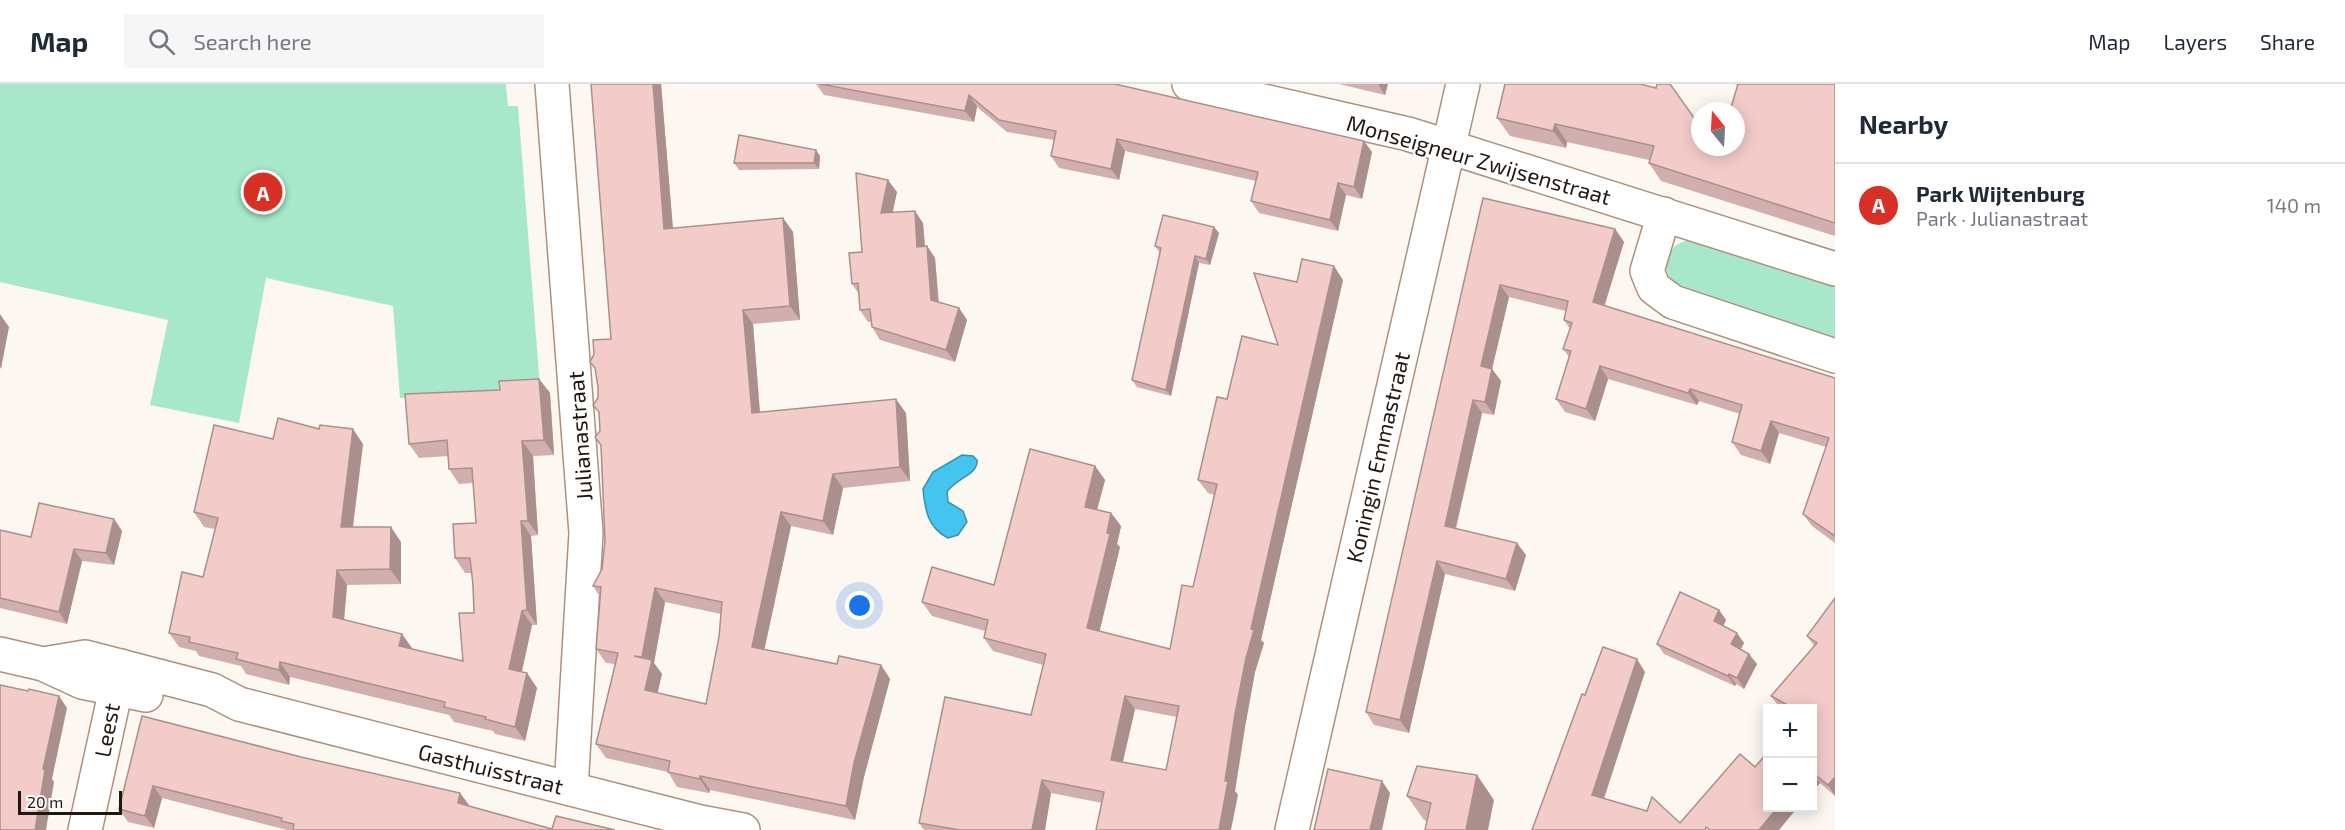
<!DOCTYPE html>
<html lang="en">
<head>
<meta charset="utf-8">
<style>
	:root { --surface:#fff; --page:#f6f6f7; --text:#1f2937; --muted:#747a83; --line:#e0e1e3; --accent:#d93025 }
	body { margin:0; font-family:"Exo 2",sans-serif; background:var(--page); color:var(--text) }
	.controls { position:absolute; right:18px; bottom:18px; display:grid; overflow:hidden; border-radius:0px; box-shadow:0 3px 15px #0003 }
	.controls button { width:54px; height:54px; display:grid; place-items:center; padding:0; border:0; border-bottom:2px solid var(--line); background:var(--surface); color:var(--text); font:30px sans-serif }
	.compass { position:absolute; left:1691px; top:18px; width:54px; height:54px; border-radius:50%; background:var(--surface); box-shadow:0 3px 15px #0003; rotate:342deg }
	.scale { position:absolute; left:18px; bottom:15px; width:104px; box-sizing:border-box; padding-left:6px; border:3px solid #21170f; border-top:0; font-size:16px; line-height:21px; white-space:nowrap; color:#21170f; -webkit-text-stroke:4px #fff; paint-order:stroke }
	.you { position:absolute; left:860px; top:522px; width:21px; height:21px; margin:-15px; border:4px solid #fff; border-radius:50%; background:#1a73e8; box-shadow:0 0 0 9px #1a73e833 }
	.badge { display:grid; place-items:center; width:39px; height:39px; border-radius:50%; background:var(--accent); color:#fff; font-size:20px; font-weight:700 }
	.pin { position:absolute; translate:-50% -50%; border:3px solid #fff; box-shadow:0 2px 6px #0006 }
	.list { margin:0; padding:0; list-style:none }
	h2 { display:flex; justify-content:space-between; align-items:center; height:78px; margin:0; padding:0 24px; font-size:26px }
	h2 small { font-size:20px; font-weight:400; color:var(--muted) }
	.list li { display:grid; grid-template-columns:39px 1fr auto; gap:18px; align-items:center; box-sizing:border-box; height:84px; padding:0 24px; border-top:2px solid var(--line) }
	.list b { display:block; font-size:22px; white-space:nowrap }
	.list p { margin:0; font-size:20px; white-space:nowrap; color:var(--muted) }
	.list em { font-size:20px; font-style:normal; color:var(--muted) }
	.icon { flex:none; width:33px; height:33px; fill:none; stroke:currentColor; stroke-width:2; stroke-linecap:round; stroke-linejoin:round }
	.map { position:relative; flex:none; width:1835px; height:746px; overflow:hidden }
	header { display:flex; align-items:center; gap:36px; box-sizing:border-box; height:84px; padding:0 30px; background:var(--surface); border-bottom:2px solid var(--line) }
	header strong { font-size:28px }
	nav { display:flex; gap:33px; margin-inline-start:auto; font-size:21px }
	.search { width:420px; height:54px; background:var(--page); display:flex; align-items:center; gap:15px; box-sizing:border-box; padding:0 21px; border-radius:0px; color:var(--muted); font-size:22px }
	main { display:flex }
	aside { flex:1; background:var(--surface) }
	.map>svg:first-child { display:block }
	.green { fill:#a8e8ca }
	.water { fill:#44c5ef; stroke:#3a91ac; stroke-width:1.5 }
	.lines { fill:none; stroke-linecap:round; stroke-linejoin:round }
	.street-casing { stroke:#ad917c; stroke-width:36 }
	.secondary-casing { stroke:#ad917c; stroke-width:36 }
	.street { stroke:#fff; stroke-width:33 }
	.secondary { stroke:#fff; stroke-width:33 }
	.wall { fill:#d1afae; fill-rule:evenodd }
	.shaded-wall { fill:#aa8f8d }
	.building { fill:#f3ccca; stroke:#aa8f8d; stroke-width:1.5; fill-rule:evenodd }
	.labels { text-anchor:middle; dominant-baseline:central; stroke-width:5; stroke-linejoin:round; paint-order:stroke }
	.street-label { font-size:22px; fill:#21170f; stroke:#fff }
</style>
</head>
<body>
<header>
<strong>Map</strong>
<div class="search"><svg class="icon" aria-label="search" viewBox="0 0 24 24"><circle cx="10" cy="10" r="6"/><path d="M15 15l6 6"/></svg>Search here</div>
<nav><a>Map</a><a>Layers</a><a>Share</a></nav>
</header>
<main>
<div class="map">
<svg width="1835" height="746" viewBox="0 0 1835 746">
	<rect width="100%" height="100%" fill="#fdf7f2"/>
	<g class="green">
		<path d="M0,0H506L508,22H518L540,303L400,314L393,222L266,194L239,339L150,321L168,236L0,198Z"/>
		<path d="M1685,157H1695L1835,202V255L1682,206C1661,193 1659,166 1685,157Z"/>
	</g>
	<path class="water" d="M962,371L973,372L977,376C979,390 955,395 947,408L948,418L963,427L967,438L958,451L948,454C928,444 925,426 923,405L933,388Z"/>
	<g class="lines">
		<defs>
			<g id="street">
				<path d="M552,0L586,449L571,705"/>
				<path d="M1189,0L1408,50L1835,185"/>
				<path d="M1664,130L1647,187L1654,204L1673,218L1835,272"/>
				<path d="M85,746L121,582"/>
				<path d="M1292,746L1463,0"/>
			</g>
			<g id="secondary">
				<path d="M0,570L43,580L82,598L146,611"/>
				<path d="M43,580L85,573L212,606L239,620L700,738L743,746"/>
			</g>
		</defs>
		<use href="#street" class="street-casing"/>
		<use href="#secondary" class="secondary-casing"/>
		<use href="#street" class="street"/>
		<use href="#secondary" class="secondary"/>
	</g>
	<g class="wall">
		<path d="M591,0H661L673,144L783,134L793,148L800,236L753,240L760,328L906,329L910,397L843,404L833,451L791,442L764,565L837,580L881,581L890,595L864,693L855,736L710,706L709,709L677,703L668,688L606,674L596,660L615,580L606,579L596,565L600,513L593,502L602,485L605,457L598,303L611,255ZM665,518L721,530L719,553L706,620L657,609L662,590L654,579Z"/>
		<path d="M816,0H1115L1372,68L1362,115L1346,111L1338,147L1259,129L1251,117L1256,97L1125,67L1119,96L1059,84L1051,72L1054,56L1007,48L977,23L974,38L824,11Z"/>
		<path d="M1339,0H1388L1385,11Z"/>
		<path d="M1505,0L1717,66L1738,1L1734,0H1835V152L1661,97L1649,79V76L1567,58L1566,64L1510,52L1497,34Z"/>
		<path d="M820,72L819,85L739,86L734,79Z"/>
		<path d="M897,108L892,128L923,139L925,162H927L935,174L939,218L959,224L967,236L955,278L880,256L872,243L871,238H868L860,226L859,210L852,200L862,168Z"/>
		<path d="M1483,114L1615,145L1624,158L1604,221L1835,294V459L1812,442L1803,430L1826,363L1779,349L1770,380L1741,371L1732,358L1740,330L1699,317L1697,321L1608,295L1595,337L1565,328L1556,315L1569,273L1563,265L1570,245L1564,236L1566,227L1509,213L1492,285L1501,297L1494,331L1482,329L1456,445L1526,471L1515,507L1445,490L1409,649L1374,641L1366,628Z"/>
		<path d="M1219,149L1210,181L1199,179L1171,312L1137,303L1132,296L1160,169L1155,162Z"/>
		<path d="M1343,196L1261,556L1264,559L1255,588L1245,643L1235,707L1238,711L1102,719L1051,709L1045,746H924L919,739L1031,631L1043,581L993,567L984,554L985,547L932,532L922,518L994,501L1095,382L1105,396L1097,426L1111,429L1121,442L1117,460L1120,463L1099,547L1170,565L1193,503L1214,411L1208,409L1198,396L1227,315L1278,261L1297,198ZM1135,625L1177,633L1166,686L1123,678Z"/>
		<path d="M539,295L550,309L554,371L533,372L538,451L531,452L537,541H532L522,588L527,589L537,604L525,657L495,650L493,647L454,638L449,631L290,593L289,601L246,590L241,582L199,572L196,567L179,563L169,549L203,493L215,445L204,443L194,428L273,355L363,360L353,443L401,458V500L347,501L344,536L402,550L412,565L463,577L474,529L472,489H465L455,474L476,439L473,399L459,400L449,385L448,372L419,374L409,360L500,306Z"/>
		<path d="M114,435L122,447L114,481L82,477L67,540L0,524V446L31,453Z"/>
		<path d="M1835,514V712L1820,699L1812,708V624H1780L1771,612L1814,562L1807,552Z"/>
		<path d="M1719,526L1726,536L1723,542L1744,559L1741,565L1757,580L1744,605L1736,600L1735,602L1664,570L1657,560Z"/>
		<path d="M142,632L301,673L460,709L469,722L552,745L615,746H287L162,714L154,744L128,738L119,725Z"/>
		<path d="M1407,712L1494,716L1427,737L1424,736Z"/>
	</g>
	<g class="shaded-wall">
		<path d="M653,0H661L674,159L664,145Z"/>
		<path d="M1378,0H1388L1385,11Z"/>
		<path d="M969,11L977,23L974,38L965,27Z"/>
		<path d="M1555,40L1567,58L1566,64L1553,47Z"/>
		<path d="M1117,55L1125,67L1119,96L1111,85Z"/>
		<path d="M1364,57L1372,68L1362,115L1354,103Z"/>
		<path d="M816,66L820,72L819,85L814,79Z"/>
		<path d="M888,96L897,108L890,141L881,129Z"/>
		<path d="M1338,99L1346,111L1338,147L1330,136Z"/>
		<path d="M915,127L923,139L926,175L917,163Z"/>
		<path d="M783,134L793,148L800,236L790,222Z"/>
		<path d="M1214,143L1219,149L1210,181L1206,175Z"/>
		<path d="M1615,145L1624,158L1602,230L1593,218Z"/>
		<path d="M927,162L935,174L939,228L931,216Z"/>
		<path d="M1195,172L1199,179L1171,312L1166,306Z"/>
		<path d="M1334,182L1343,196L1261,556L1264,559L1255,588L1245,643L1235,707L1238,711L1231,746H1219L1225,697L1235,630L1251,545Z"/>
		<path d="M1500,201L1509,213L1492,285L1501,297L1494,331L1485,318L1481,282Z"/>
		<path d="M959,224L967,236L955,278L946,266Z"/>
		<path d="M743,226L753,240L761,343L752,329Z"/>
		<path d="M0,230L9,243L1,285L0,283Z"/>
		<path d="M1600,282L1608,295L1595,337L1586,325Z"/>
		<path d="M539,295L550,309L554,371L544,356Z"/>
		<path d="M1690,305L1699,317L1697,321L1688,309Z"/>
		<path d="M896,315L906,329L910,397L900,383Z"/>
		<path d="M1473,316L1482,329L1453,455L1445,442Z"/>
		<path d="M1771,337L1779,349L1770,380L1761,367Z"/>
		<path d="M353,345L363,360L351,457L341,443Z"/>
		<path d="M522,357L533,372L538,451L528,437Z"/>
		<path d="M1095,382L1105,396L1094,437L1085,423Z"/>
		<path d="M833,390L843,404L833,451L823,437Z"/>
		<path d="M781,428L791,442L762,577L752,563Z"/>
		<path d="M1111,429L1121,442L1117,460L1120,463L1097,558L1087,544Z"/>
		<path d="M114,435L122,447L114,481L106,469Z"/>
		<path d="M521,437L531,452L537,541L527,526Z"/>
		<path d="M391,443L401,458V500L390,485Z"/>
		<path d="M1517,459L1526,471L1515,507L1506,495Z"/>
		<path d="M74,465L82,477L67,540L59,528Z"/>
		<path d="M1437,477L1445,490L1409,649L1400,636Z"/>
		<path d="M337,486L347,501L343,548L333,533Z"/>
		<path d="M655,504L665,518L654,579L662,590L655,620L645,606L642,573Z"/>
		<path d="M1719,526L1726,536L1721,547L1714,537Z"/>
		<path d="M522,527L532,541L519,599L509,585Z"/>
		<path d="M1737,549L1744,559L1738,570L1731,560Z"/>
		<path d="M402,550L412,564L409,577L399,562Z"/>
		<path d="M1749,570L1757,580L1744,605L1737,594Z"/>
		<path d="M1637,575L1645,588L1601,724L1592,711Z"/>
		<path d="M280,578L290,593L289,601L279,586Z"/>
		<path d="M881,581L890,595L864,693L855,736L846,722L854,679Z"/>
		<path d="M527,589L537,604L525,657L515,643Z"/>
		<path d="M1729,590L1736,600L1735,602L1728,592Z"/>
		<path d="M59,612L67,624L52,695L54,698L46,746H35L43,685Z"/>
		<path d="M1125,612L1135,625L1120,689L1111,676Z"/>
		<path d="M1812,689L1820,699L1812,708Z"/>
		<path d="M1477,691L1494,716L1488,746H1466Z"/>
		<path d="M700,692L710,706L709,709L700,695Z"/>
		<path d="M1835,693V712L1828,701Z"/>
		<path d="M1042,696L1051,709L1045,746H1032Z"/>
		<path d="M1382,697L1390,709L1382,746H1370Z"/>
		<path d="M153,702L162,714L154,744L145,732Z"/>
		<path d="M460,709L469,721L467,731L458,719Z"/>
		<path d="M1778,723H1798L1779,746H1759Z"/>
	</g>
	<g class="building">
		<path d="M591,0H653L664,145L783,134L790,222L743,226L752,329L896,315L900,383L833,390L823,437L781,428L752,563L837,580L839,572L881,581L854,679L846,722L700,692V695L668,688L670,677L596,660L618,569L596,565L601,503L593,502L602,485L605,457L601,361L595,353L600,347L599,328L593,321L598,314V303L595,284L590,278L594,270L593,256L611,255ZM655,504L722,518L719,553L706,620L645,606L652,576L634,572L642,573Z"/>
		<path d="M820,0H1115L1364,57L1354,103L1338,99L1330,136L1251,117L1258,88L1117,55L1111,85L1051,72L1056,47L999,36L969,11L965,27Z"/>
		<path d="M1505,0H1640L1656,4L1657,0H1670L1700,42V63H1715L1717,66L1718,63H1736V27H1730L1738,0H1835V139L1649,79L1654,62L1555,40L1553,47L1497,34Z"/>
		<path d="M739,51L816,66L814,79H734Z"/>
		<path d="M856,89L888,96L881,129L915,127L917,163L927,162L931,216L959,224L946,266L872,243L870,225L860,226L858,199L852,200L849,169L862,168Z"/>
		<path d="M1483,114L1615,145L1593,218L1835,294V452L1803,430L1829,354L1771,337L1761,367L1732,358L1742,321L1690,305L1688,309L1600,282L1586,325L1556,315L1571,267L1563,265L1572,239L1564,236L1568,217L1500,201L1481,282L1492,285L1485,318L1473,316L1445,442L1517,459L1506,495L1437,477L1400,636L1366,628Z"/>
		<path d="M1163,131L1214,143L1206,175L1195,172L1166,306L1132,296L1161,164L1155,162Z"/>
		<path d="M1302,175L1334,182L1251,545L1254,546L1246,574L1235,630L1225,697H1228L1219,746H1096L1104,708L1042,696L1032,746H960L919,739L945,613L1031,631L1046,570L984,554L988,536L922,518L932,483L994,501L1030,365L1095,382L1085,423L1111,429L1107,449L1110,450L1087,544L1170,565L1182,501L1193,503L1217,400L1198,396L1217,313L1227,315L1242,252L1278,261L1254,189L1297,198ZM1125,612L1179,622L1166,686L1111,676Z"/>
		<path d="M539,295L544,356L522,357L528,437H521L527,526L522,527L509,585L527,589L515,643L485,635L486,633L444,623L445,618L280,578L279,586L236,575L238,569L189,558L190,553L169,549L182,488L203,493L218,434L194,428L214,341L273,355L278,334L319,345L320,341L353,345L341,443H391L390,485L337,486L333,533L402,550L399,562L463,577L459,529H474L473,501L470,474H455L453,440L476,439L472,384L449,385L447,356L409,360L405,310L500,306L499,297Z"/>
		<path d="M39,419L114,435L106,469L74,465L59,528L0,514V446L31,453Z"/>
		<path d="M1680,508L1719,526L1714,537L1737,549L1731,560L1749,570L1737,594L1729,590L1728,592L1657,560Z"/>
		<path d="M1835,514V693L1828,701L1812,688V624H1793L1771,612L1817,559L1807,552Z"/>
		<path d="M1603,563L1637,575L1592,711L1647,727L1652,713L1680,739L1740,670L1755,683L1767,669V723H1778L1759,746H1710L1706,743L1705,746H1532L1582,610L1585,611Z"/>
		<path d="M0,601L28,607L29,605L59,612L43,685L45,686L35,746H0Z"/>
		<path d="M142,632L301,673L460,709L458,719L552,745L556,732L615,746H293L294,740L281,737L282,734L153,702L145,732L119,725Z"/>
		<path d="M1417,682L1477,691L1466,746H1425L1431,719L1407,712Z"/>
		<path d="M1328,685L1382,697L1370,746H1314Z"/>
	</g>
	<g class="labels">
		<g class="street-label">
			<text transform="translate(1479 75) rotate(16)">Monseigneur Zwijsenstraat</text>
			<text transform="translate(579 352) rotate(-94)">Julianastraat</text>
			<text transform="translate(1377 373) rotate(-77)">Koningin Emmastraat</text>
			<text transform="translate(106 646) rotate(-79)">Leest</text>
			<text transform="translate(491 684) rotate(14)">Gasthuisstraat</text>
		</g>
	</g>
</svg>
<div class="controls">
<button>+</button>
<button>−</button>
</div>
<svg class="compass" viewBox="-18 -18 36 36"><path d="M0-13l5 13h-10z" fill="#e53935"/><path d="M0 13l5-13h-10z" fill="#747a83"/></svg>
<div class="scale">20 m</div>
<div class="you"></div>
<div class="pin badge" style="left:263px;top:108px">A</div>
</div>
<aside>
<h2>Nearby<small></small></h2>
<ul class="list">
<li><span class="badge">A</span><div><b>Park Wijtenburg</b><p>Park · Julianastraat</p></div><em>140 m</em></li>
</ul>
</aside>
</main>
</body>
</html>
